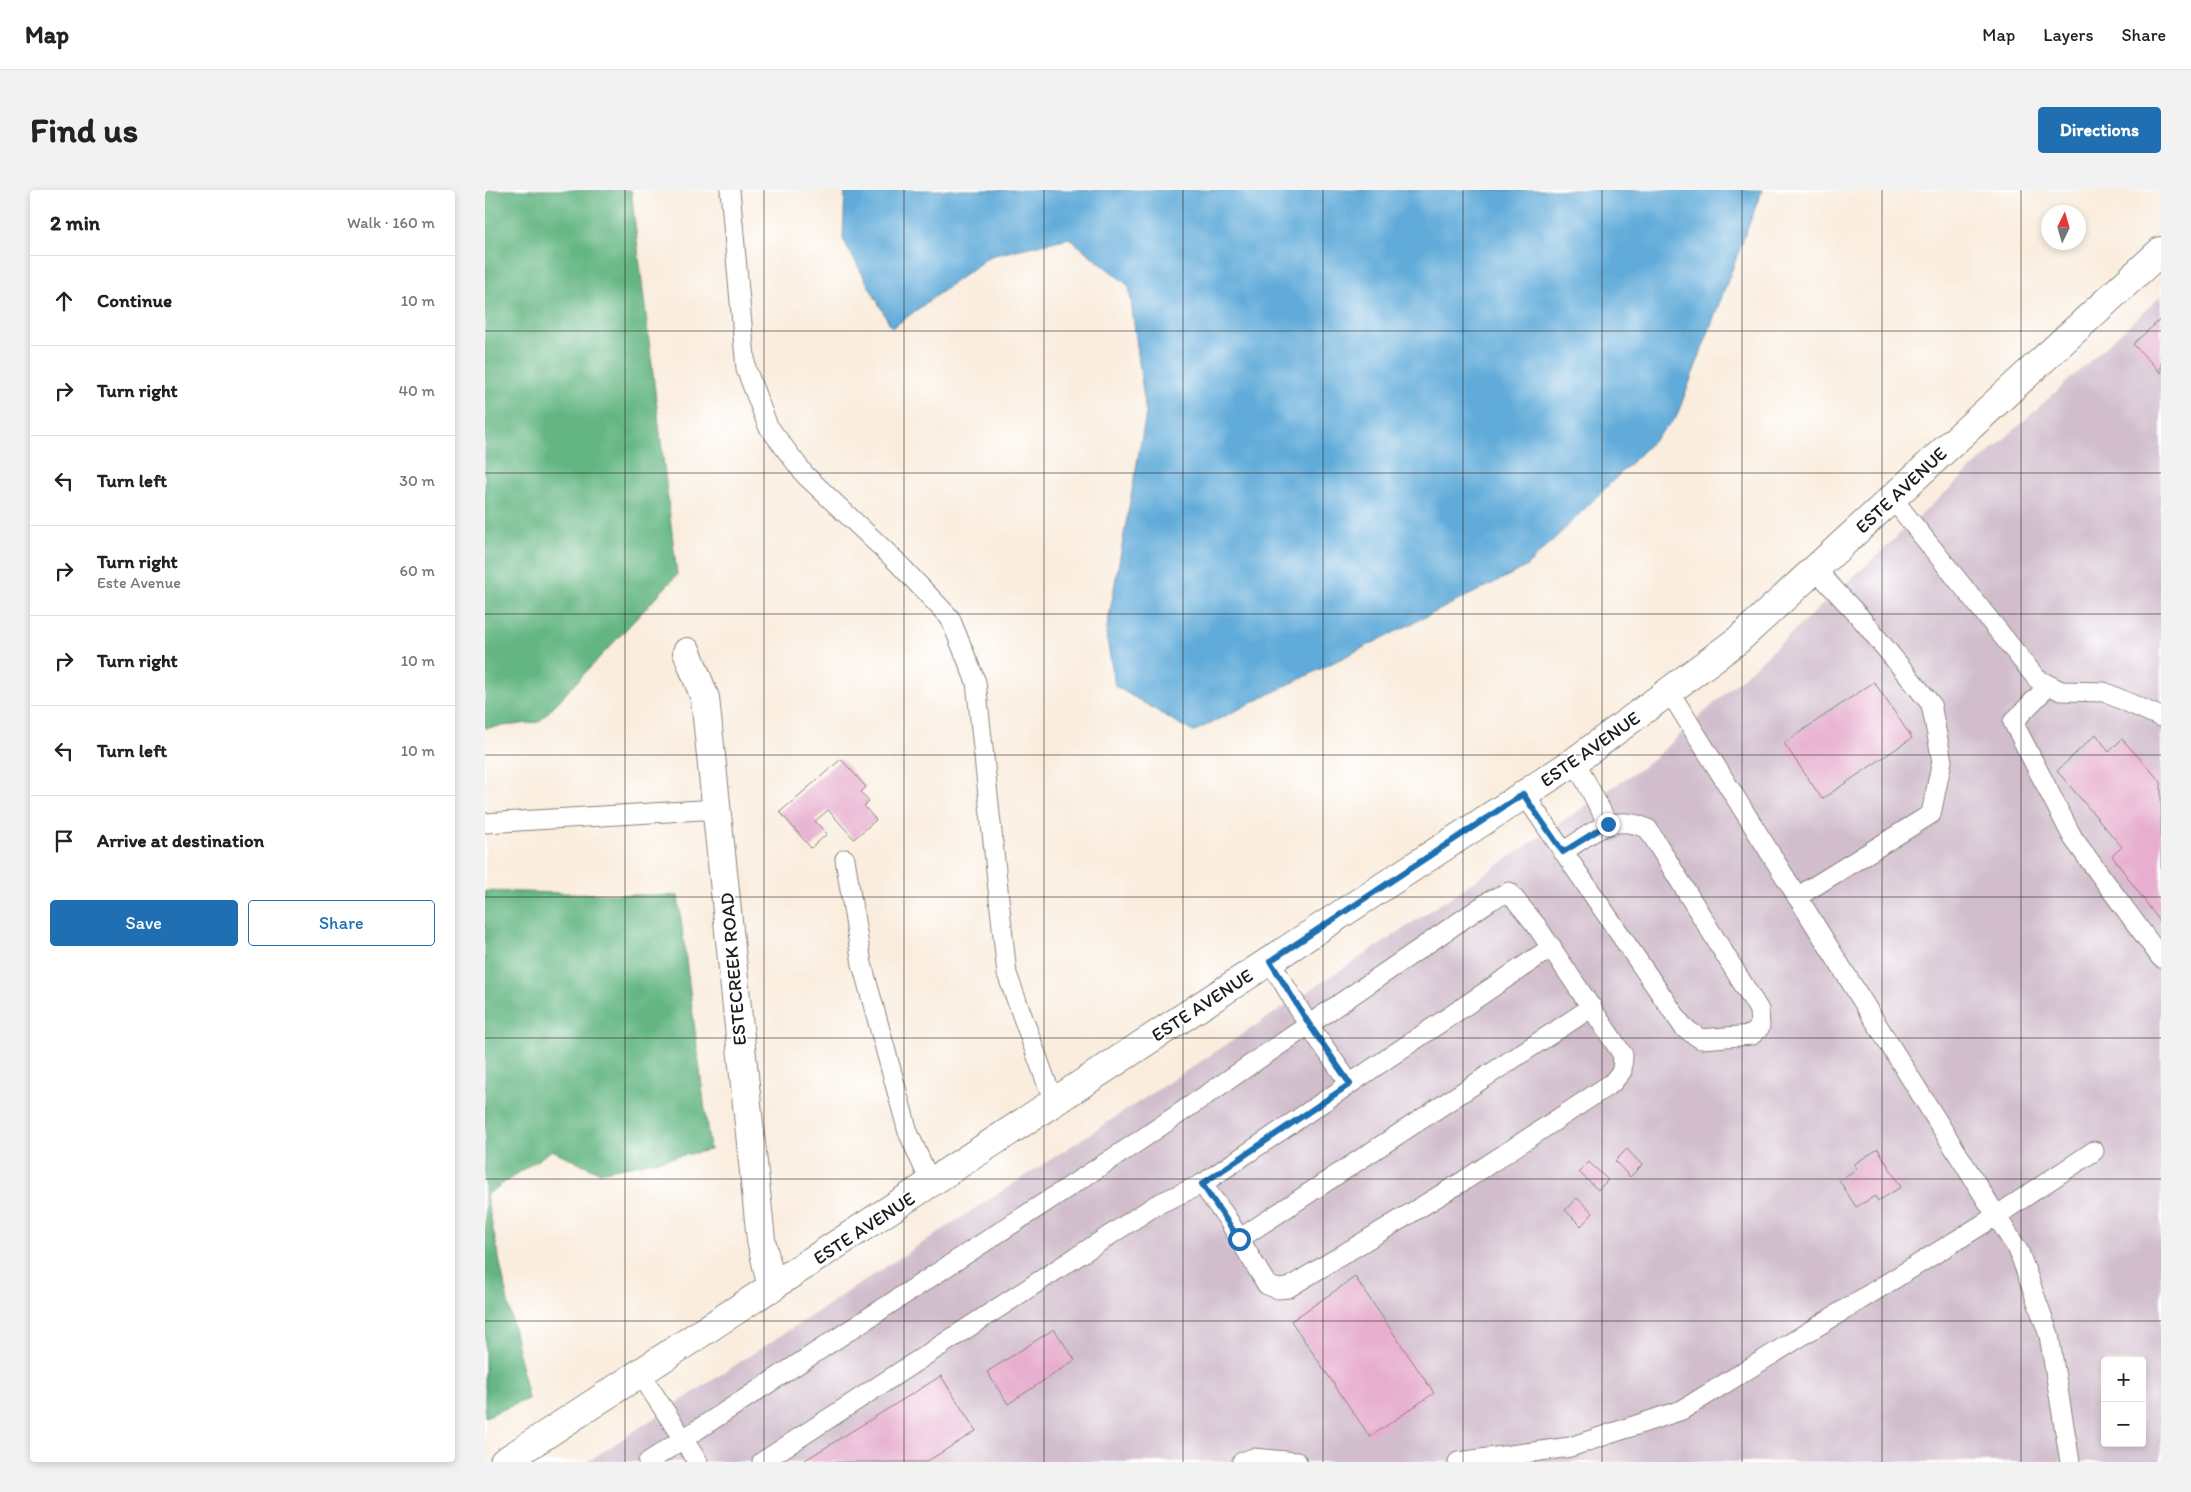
<!DOCTYPE html>
<html lang="en">
<head>
<meta charset="utf-8">
<style>
	:root { --surface:#fff; --page:#f2f2f2; --text:#222; --muted:#767676; --line:#e0e0e0; --accent:#1f6fb2 }
	body { margin:0; font-family:Itim,sans-serif; background:var(--page); color:var(--text) }
	.controls { position:absolute; right:15px; bottom:15px; display:grid; overflow:hidden; border-radius:5px; box-shadow:0 2px 8px #0003 }
	.controls button { width:45px; height:45px; display:grid; place-items:center; padding:0; border:0; border-bottom:1px solid var(--line); background:var(--surface); color:var(--text); font:25px sans-serif }
	.compass { position:absolute; left:1556px; top:15px; width:45px; height:45px; border-radius:50%; background:var(--surface); box-shadow:0 2px 8px #0003; rotate:5deg }
	.stop { position:absolute; width:15px; height:15px; margin:-11px; border:4px solid #1f6fb2; border-radius:50%; background:#fff }
	.stop.end { background:#1f6fb2; border-color:#fff; box-shadow:0 1px 5px #0008 }
	.list { margin:0; padding:0; list-style:none }
	h2 { display:flex; justify-content:space-between; align-items:center; height:65px; margin:0; padding:0 20px; font-size:21px }
	h2 small { font-size:16px; font-weight:400; color:var(--muted) }
	.list li { display:grid; grid-template-columns:32px 1fr auto; gap:15px; align-items:center; box-sizing:border-box; height:90px; padding:0 20px; border-top:1px solid var(--line) }
	.list b { display:block; font-size:19px; white-space:nowrap }
	.list p { margin:0; font-size:16px; white-space:nowrap; color:var(--muted) }
	.list em { font-size:16px; font-style:normal; color:var(--muted) }
	.actions { display:flex; gap:10px; padding:15px 20px }
	.actions a { flex:1; padding:11px 0; border:1px solid var(--accent); border-radius:5px; text-align:center; font-size:18px; color:var(--accent) }
	.actions .main { background:var(--accent); color:#fff }
	.icon { flex:none; width:28px; height:28px; fill:none; stroke:currentColor; stroke-width:2; stroke-linecap:round; stroke-linejoin:round }
	.map { position:relative; flex:none; width:1676px; height:1272px; overflow:hidden; border-radius:5px }
	header { display:flex; align-items:center; gap:30px; box-sizing:border-box; height:70px; padding:0 25px; background:var(--surface); border-bottom:1px solid var(--line) }
	header strong { font-size:24px }
	nav { display:flex; gap:28px; margin-inline-start:auto; font-size:18px }
	.intro { display:flex; align-items:center; justify-content:space-between; box-sizing:border-box; height:120px; padding:0 30px }
	h1 { margin:0; font-size:35px }
	.button { padding:12px 22px; border-radius:5px; background:var(--accent); color:#fff; font-size:18px; font-weight:700 }
	main { display:flex; gap:30px; padding:0 30px }
	aside { flex:1; background:var(--surface); border-radius:5px; box-shadow:0 2px 8px #0003 }
	.map>svg:first-child { display:block }
	.industrial { fill:#d1bdcc; fill-rule:evenodd }
	.forest { fill:#64b682; stroke:#40694f }
	.water { fill:#61abd9; stroke:#3e647a }
	.building { fill:#e7aecf }
	.lines { fill:none; stroke-linecap:round; stroke-linejoin:round }
	.service-casing { stroke:#8b847d; stroke-width:21 }
	.minor-casing { stroke:#8b847d; stroke-width:30 }
	.tertiary-casing { stroke:#8b847d; stroke-width:30 }
	.service { stroke:#fff; stroke-width:19 }
	.minor { stroke:#fff; stroke-width:28 }
	.tertiary { stroke:#fff; stroke-width:28 }
	.route { stroke:#1f6fb2; stroke-width:6 }
	.grid { fill:none; stroke:#1c1c1c; stroke-width:1; stroke-opacity:0.55 }
	.labels { text-anchor:middle; dominant-baseline:central; stroke-width:4; stroke-linejoin:round; paint-order:stroke }
	.street-label { font-size:19px; fill:#1c1c1c; stroke:#fff }
</style>
</head>
<body>
<header>
<strong>Map</strong>
<nav><a>Map</a><a>Layers</a><a>Share</a></nav>
</header>
<div class="intro"><h1>Find us</h1><a class="button">Directions</a></div>
<main>
<aside>
<h2>2 min<small>Walk · 160 m</small></h2>
<ul class="list">
<li><svg class="icon" aria-label="ahead" viewBox="0 0 24 24"><path d="M12 20V5M6 11l6-6 6 6"/></svg><div><b>Continue</b></div><em>10 m</em></li>
<li><svg class="icon" aria-label="right" viewBox="0 0 24 24"><path d="M7 20v-9h11M14 6l5 5-5 5"/></svg><div><b>Turn right</b></div><em>40 m</em></li>
<li><svg class="icon" aria-label="left" viewBox="0 0 24 24"><path d="M17 20v-9H6M10 6l-5 5 5 5"/></svg><div><b>Turn left</b></div><em>30 m</em></li>
<li><svg class="icon" aria-label="right" viewBox="0 0 24 24"><path d="M7 20v-9h11M14 6l5 5-5 5"/></svg><div><b>Turn right</b><p>Este Avenue</p></div><em>60 m</em></li>
<li><svg class="icon" aria-label="right" viewBox="0 0 24 24"><path d="M7 20v-9h11M14 6l5 5-5 5"/></svg><div><b>Turn right</b></div><em>10 m</em></li>
<li><svg class="icon" aria-label="left" viewBox="0 0 24 24"><path d="M17 20v-9H6M10 6l-5 5 5 5"/></svg><div><b>Turn left</b></div><em>10 m</em></li>
<li><svg class="icon" aria-label="arrive" viewBox="0 0 24 24"><path d="M6 21V4h12l-3 4 3 4H6"/></svg><div><b>Arrive at destination</b></div></li>
</ul>
<div class="actions"><a class="main">Save</a><a>Share</a></div>
</aside>
<div class="map">
<svg width="1676" height="1272" viewBox="0 0 1676 1272">
	<rect width="100%" height="100%" fill="#fff"/>
	<filter id="ink" filterUnits="userSpaceOnUse"><feTurbulence type="fractalNoise" baseFrequency=".02" numOctaves="2"/><feDisplacementMap in="SourceGraphic" scale="10" xChannelSelector="R" yChannelSelector="G"/><feConvolveMatrix kernelMatrix="1 2 1 2 8 2 1 2 1" color-interpolation-filters="sRGB"/></filter>
	<filter id="wash" filterUnits="userSpaceOnUse"><feTurbulence type="fractalNoise" baseFrequency=".0096" numOctaves="4" result="noise"/><feDisplacementMap in="SourceGraphic" scale="20" xChannelSelector="R" yChannelSelector="G"/><feGaussianBlur stdDeviation="1.12" result="paint"/><feColorMatrix in="noise" values="0 0 0 0 0 0 0 0 0 0 0 0 0 0 0 0 0 1.4 0 .05"/><feComposite in="paint" operator="in"/></filter>
	<g filter="url(#wash)">
		<rect width="100%" height="100%" fill="#faedde"/>
		<path class="industrial" d="M1676,106V1272H102L914,742L1165,572ZM1620,1171H1657V1253H1620Z"/>
		<g class="forest">
			<path d="M0,0H146L192,385L54,532L0,538Z"/>
			<path d="M0,701L193,706L225,960L114,982L67,960L1,1005L43,1209L0,1227Z"/>
		</g>
		<path class="water" d="M360,0H1277L1191,228L1041,377L708,542L630,496L621,443L661,224L644,96L584,48L505,66L407,138L358,49Z"/>
		<g id="blocks">
			<g class="building">
				<path d="M1676,129V183L1648,154Z"/>
				<path d="M1389,492L1427,548L1337,609L1299,553Z"/>
				<path d="M1611,544L1624,562L1637,549L1676,592V733L1627,666L1637,657L1572,581Z"/>
				<path d="M356,569L381,597L376,602L384,612L379,616L391,630L369,649L343,620L330,631L342,644L326,658L295,622Z"/>
				<path d="M1142,959L1157,975L1145,987L1130,971Z"/>
				<path d="M1393,959L1416,997L1393,1011L1390,1006L1371,1017L1354,990L1372,979L1369,974Z"/>
				<path d="M1104,972L1123,990L1113,1000L1094,982Z"/>
				<path d="M1092,1008L1108,1023L1096,1036L1080,1020Z"/>
				<path d="M870,1087L949,1203L885,1247L806,1131Z"/>
				<path d="M569,1139L590,1170L523,1214L502,1182Z"/>
				<path d="M456,1186L491,1241L441,1272H317Z"/>
			</g>
		</g>
	</g>
	<g filter="url(#ink)">
		<use href="#blocks" fill-opacity="0" stroke="#8b847d" stroke-width="1"/>
		<g class="lines">
			<defs>
				<g id="service">
					<path d="M245,0L261,179L283,236L320,285L412,372L465,428L491,492L522,784L569,913"/>
					<path d="M1407,308L1552,489L1576,501L1619,502L1676,527"/>
					<path d="M1564,495L1528,532L1588,648L1676,768"/>
					<path d="M1184,501L1534,1062L1564,1145L1585,1272"/>
					<path d="M1090,571L1123,634"/>
					<path d="M1039,604L1199,838L1216,849L1267,845L1275,837L1274,820L1163,639C1127,622 1107,643 1078,662"/>
					<path d="M0,633L233,619"/>
					<path d="M360,669L377,774L423,942L446,994"/>
					<path d="M1312,707L1446,624L1457,571L1446,514L1374,426L1330,379"/>
					<path d="M785,771L823,834L865,894"/>
					<path d="M717,994L1067,757"/>
					<path d="M754,1049L1107,817"/>
					<path d="M155,1183L213,1272"/>
					<path d="M163,1272L654,951L1006,710L1024,702L1051,735L1138,865L1137,881L1127,893L980,990L803,1098L793,1099L782,1095L742,1028L717,994L671,1015L277,1272"/>
					<path d="M757,1272L768,1268L812,1272"/>
					<path d="M973,1272L1085,1257L1197,1220L1511,1026L1609,961"/>
				</g>
				<path id="minor" d="M202,462L220,508L276,1050L287,1098"/>
				<path id="tertiary" d="M19,1272L1090,571L1253,450L1676,61"/>
			</defs>
			<use href="#service" class="service-casing"/>
			<use href="#minor" class="minor-casing"/>
			<use href="#tertiary" class="tertiary-casing"/>
			<use href="#service" class="service"/>
			<use href="#minor" class="minor"/>
			<use href="#tertiary" class="tertiary"/>
		</g>
	</g>
	<g class="lines" filter="url(#ink)">
		<path class="route" d="M754,1049L717,994L865,894L824,834L785,771L1038,604L1078,662L1123,634"/>
	</g>
	<path class="grid" d="M140,0V1272M279,0V1272M419,0V1272M559,0V1272M698,0V1272M838,0V1272M978,0V1272M1117,0V1272M1257,0V1272M1397,0V1272M1536,0V1272M0,141H1676M0,283H1676M0,424H1676M0,565H1676M0,707H1676M0,848H1676M0,989H1676M0,1131H1676"/>
	<g class="labels">
		<g class="street-label">
			<text transform="translate(1416 300) rotate(-43)">ESTE AVENUE</text>
			<text transform="translate(1105 559) rotate(-35)">ESTE AVENUE</text>
			<text transform="translate(248 779) rotate(-95)">ESTECREEK ROAD</text>
			<text transform="translate(717 815) rotate(-33)">ESTE AVENUE</text>
			<text transform="translate(379 1038) rotate(-33)">ESTE AVENUE</text>
		</g>
	</g>
</svg>
<div class="controls">
<button>+</button>
<button>−</button>
</div>
<svg class="compass" viewBox="-18 -18 36 36"><path d="M0-13l5 13h-10z" fill="#e53935"/><path d="M0 13l5-13h-10z" fill="#767676"/></svg>
<div class="stop" style="left:754px;top:1049px"></div>
<div class="stop end" style="left:1123px;top:634px"></div>
</div>
</main>
</body>
</html>
